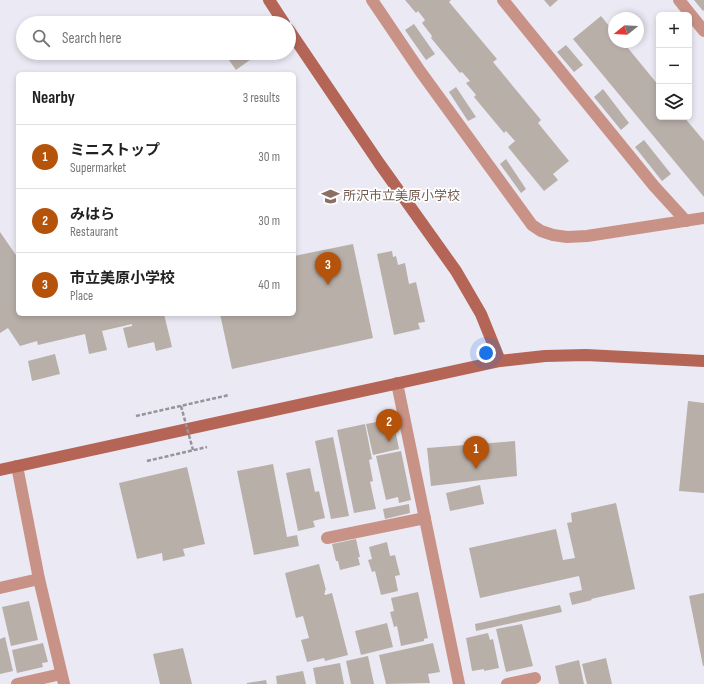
<!DOCTYPE html>
<html lang="en">
<head>
<meta charset="utf-8">
<style>
	:root { --surface:#fff; --page:#f6f6f6; --text:#222; --muted:#767676; --line:#e0e0e0; --accent:#b45309 }
	body { margin:0; font-family:"Sofia Sans Condensed","Noto Sans JP",sans-serif; background:var(--page); color:var(--text) }
	.controls { position:absolute; right:12px; top:12px; display:grid; overflow:hidden; border-radius:6px; box-shadow:0 2px 6px #0003 }
	.controls button { width:36px; height:36px; display:grid; place-items:center; padding:0; border:0; border-bottom:1px solid var(--line); background:var(--surface); color:var(--text); font:20px sans-serif }
	.compass { position:absolute; left:608px; top:12px; width:36px; height:36px; border-radius:50%; background:var(--surface); box-shadow:0 2px 6px #0003; rotate:252deg }
	.you { position:absolute; left:486px; top:353px; width:14px; height:14px; margin:-10px; border:3px solid #fff; border-radius:50%; background:#1a73e8; box-shadow:0 0 0 6px #1a73e833 }
	.badge { display:grid; place-items:center; width:26px; height:26px; border-radius:50%; background:var(--accent); color:#fff; font-size:13px; font-weight:700 }
	.pin { position:absolute; translate:-50% -33px; filter:drop-shadow(0 1px 2px #0008) }
	.pin::after { content:''; position:absolute; top:21px; width:14px; height:12px; background:inherit; clip-path:polygon(0 0,100% 0,50% 100%) }
	.list { margin:0; padding:0; list-style:none }
	h2 { display:flex; justify-content:space-between; align-items:center; height:52px; margin:0; padding:0 16px; font-size:17px }
	h2 small { font-size:13px; font-weight:400; color:var(--muted) }
	.list li { display:grid; grid-template-columns:26px 1fr auto; gap:12px; align-items:center; box-sizing:border-box; height:64px; padding:0 16px; border-top:1px solid var(--line) }
	.list b { display:block; font-size:15px; white-space:nowrap }
	.list p { margin:0; font-size:13px; white-space:nowrap; color:var(--muted) }
	.list em { font-size:13px; font-style:normal; color:var(--muted) }
	.icon { flex:none; width:22px; height:22px; fill:none; stroke:currentColor; stroke-width:2; stroke-linecap:round; stroke-linejoin:round }
	.map { position:relative; flex:none; width:704px; height:684px; overflow:hidden }
	.search { position:absolute; background:var(--surface); box-shadow:0 2px 6px #0003; left:16px; top:16px; width:280px; height:44px; display:flex; align-items:center; gap:10px; box-sizing:border-box; padding:0 14px; border-radius:22px; color:var(--muted); font-size:15px }
	.panel { position:absolute; background:var(--surface); box-shadow:0 2px 6px #0003; left:16px; top:72px; width:280px; height:244px; border-radius:6px }
	.map>svg:first-child { display:block }
	.building { fill:#b8afa9 }
	.lines { fill:none; stroke-linecap:round; stroke-linejoin:round }
	.path { stroke:#95949b; stroke-width:2.5; stroke-dasharray:4 2; stroke-linecap:butt }
	.lane { stroke:#c99287; stroke-width:12 }
	.street { stroke:#c99287; stroke-width:12 }
	.secondary { stroke:#b46556; stroke-width:12 }
	.path-bridge { stroke:#95949b; stroke-width:2.5; stroke-dasharray:4 2; stroke-linecap:butt }
	.labels { text-anchor:middle; dominant-baseline:central; stroke-width:3.5; stroke-linejoin:round; paint-order:stroke }
	.education-label { font-size:13px; fill:#785e54; stroke:#fff; text-anchor:start }
</style>
</head>
<body>
<div class="map">
<svg width="704" height="684" viewBox="0 0 704 684">
	<rect width="100%" height="100%" fill="#ebe9f3"/>
	<g class="building">
		<path d="M405,0H451L449,2L497,59L493,62L541,120L538,123L569,161L553,174L558,180L544,191L508,147L515,141L506,131L504,133L474,97L476,95L466,83L470,81L462,72L460,73L431,38L432,36L422,23L425,20L418,11L416,13Z"/>
		<path d="M544,0H558L550,7Z"/>
		<path d="M694,0H704V10L703,11Z"/>
		<path d="M601,16L614,32V42H623L659,86V117H684L704,141V197L573,39Z"/>
		<path d="M414,24L435,54L426,60L405,30Z"/>
		<path d="M566,45L583,65L574,72L557,52Z"/>
		<path d="M224,53H252L254,57L236,70Z"/>
		<path d="M456,87L476,117L468,121L449,92Z"/>
		<path d="M603,89L629,123L621,130L594,97Z"/>
		<path d="M644,140L671,174L662,181L635,147Z"/>
		<path d="M506,159L526,189L521,193L500,164Z"/>
		<path d="M0,232L18,258V314H164L172,347L156,351L154,342L128,348L123,328L132,326V324L102,331L107,350L89,354L85,334L38,345L37,341L20,346L8,328L0,333Z"/>
		<path d="M353,244L373,338L232,369L220,314H294V256Z"/>
		<path d="M392,251L393,257L396,256L398,265L405,263L409,284L416,282L425,322L418,323L420,329L394,335L377,254Z"/>
		<path d="M55,354L60,374L32,381L28,361Z"/>
		<path d="M688,401L704,403V493L679,491Z"/>
		<path d="M393,419L399,449L373,455L366,424Z"/>
		<path d="M365,424L372,459L369,460L373,481L370,482L376,509L354,513L337,430Z"/>
		<path d="M333,437L349,516L331,519L315,441Z"/>
		<path d="M515,441L517,476L431,486L427,448Z"/>
		<path d="M401,451L411,500L399,503L398,497L386,500L376,456Z"/>
		<path d="M273,464L287,537L297,535L299,546L254,555L237,471Z"/>
		<path d="M187,467L205,544L183,549L185,556L163,561L162,553L137,559L119,483Z"/>
		<path d="M310,468L315,492L319,491L325,518L313,521L315,527L298,531L286,473Z"/>
		<path d="M480,485L484,504L450,511L446,493Z"/>
		<path d="M616,503L635,589L591,599L592,600L572,605L569,593L582,590L579,576L480,598L469,548L556,529L563,560L575,558L567,523L572,522L571,513Z"/>
		<path d="M409,504L410,513L385,519L383,509Z"/>
		<path d="M356,539L360,557H358L360,565L340,570L338,561H336L332,544Z"/>
		<path d="M387,542L390,556L395,555L400,575L395,576L398,591L381,595L375,571L372,572L368,560L372,559L369,547Z"/>
		<path d="M319,564L326,590H325V593H324L325,595L332,593L348,655L325,661L324,658L307,662L301,640L309,638L303,616L296,618L285,573Z"/>
		<path d="M418,592L428,638L424,639V641L401,646L397,626L394,627L390,612L394,611L391,598Z"/>
		<path d="M704,593V666H703L689,596Z"/>
		<path d="M29,601L38,640L11,646L2,607Z"/>
		<path d="M560,605L562,612L476,631L475,624Z"/>
		<path d="M387,623L393,647L361,655L355,631Z"/>
		<path d="M522,624L533,666L506,672L496,629Z"/>
		<path d="M488,633L490,640L493,639L499,668L484,671V669L472,671L466,638Z"/>
		<path d="M5,637L13,671L0,674V639Z"/>
		<path d="M43,643L48,662L42,663L43,667L17,673L12,650Z"/>
		<path d="M433,643L440,672L428,674L430,683L386,684L379,655Z"/>
		<path d="M183,648L192,684H160L153,654Z"/>
		<path d="M368,656L374,684H351L346,661Z"/>
		<path d="M606,658L612,684H587L582,664Z"/>
		<path d="M579,660L584,684H559L555,666Z"/>
		<path d="M340,663L344,684H316L313,668Z"/>
		<path d="M303,671L306,684H277L276,676Z"/>
		<path d="M266,680L267,684H247V683Z"/>
	</g>
	<g class="lines">
		<g class="path">
			<path d="M136,416L229,395"/>
			<path d="M147,461L207,447"/>
		</g>
		<g class="lane">
			<path d="M372,0L420,71L532,225L541,231L553,235L567,237L587,236L704,218"/>
			<path d="M503,0L654,186L686,221"/>
			<path d="M679,0L704,31"/>
			<path d="M327,538L425,518"/>
			<path d="M0,588L39,579"/>
			<path d="M17,684L61,674"/>
			<path d="M507,684L535,678"/>
		</g>
		<g class="street">
			<path d="M397,383L459,684"/>
			<path d="M17,466L39,579L64,684"/>
		</g>
		<g class="secondary">
			<path d="M269,0L284,23"/>
			<path d="M289,30L379,163L456,271L481,314L500,361"/>
			<path d="M0,470L500,361L545,356L586,355L704,361"/>
		</g>
		<path class="path-bridge" d="M181,406L193,450"/>
	</g>
	<defs>
		<symbol id="school-bare" viewBox="-9 -9 18 18"><path d="M0-5L7-2L0 1L-7-2ZM-4 1L0 2.5L4 1V4Q0 6-4 4Z" fill="#8d6e63" stroke="#fff" stroke-width="2.5" paint-order="stroke"/></symbol>
	</defs>
	<g fill-rule="evenodd">
		<use href="#school-bare" x="318" y="184" width="25" height="25"/>
	</g>
	<g class="labels">
		<g class="education-label">
			<text x="343" y="196">所沢市立美原小学校</text>
		</g>
	</g>
</svg>
<div class="controls">
<button>+</button>
<button>−</button>
<button><svg class="icon" aria-label="layers" viewBox="0 0 24 24"><path d="M12 4l9 5-9 5-9-5zM3 14l9 5 9-5"/></svg></button>
</div>
<svg class="compass" viewBox="-18 -18 36 36"><path d="M0-13l5 13h-10z" fill="#e53935"/><path d="M0 13l5-13h-10z" fill="#767676"/></svg>
<div class="you"></div>
<div class="pin badge" style="left:476px;top:469px">1</div>
<div class="pin badge" style="left:389px;top:442px">2</div>
<div class="pin badge" style="left:328px;top:285px">3</div>
<div class="search"><svg class="icon" aria-label="search" viewBox="0 0 24 24"><circle cx="10" cy="10" r="6"/><path d="M15 15l6 6"/></svg>Search here</div>
<section class="panel">
<h2>Nearby<small>3 results</small></h2>
<ul class="list">
<li><span class="badge">1</span><div><b>ミニストップ</b><p>Supermarket</p></div><em>30 m</em></li>
<li><span class="badge">2</span><div><b>みはら</b><p>Restaurant</p></div><em>30 m</em></li>
<li><span class="badge">3</span><div><b>市立美原小学校</b><p>Place</p></div><em>40 m</em></li>
</ul>
</section>
</div>
</body>
</html>
